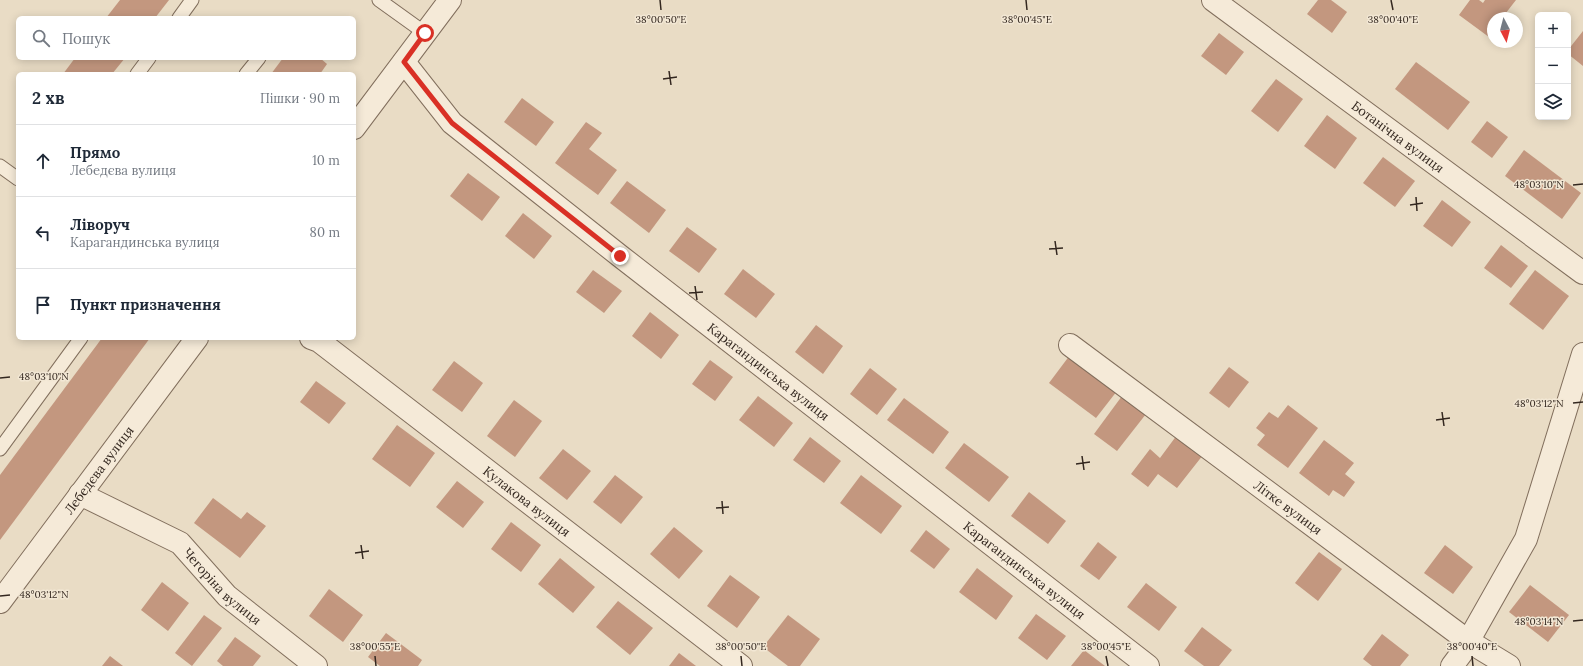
<!DOCTYPE html>
<html lang="uk">
<head>
<meta charset="utf-8">
<style>
	:root { --surface:#fff; --page:#f6f6f7; --text:#1f2937; --muted:#747a83; --line:#e0e1e3 }
	body { margin:0; font-family:Lora,serif; background:var(--page); color:var(--text) }
	.controls { position:absolute; right:12px; top:12px; display:grid; overflow:hidden; border-radius:6px; box-shadow:0 2px 10px #0003 }
	.controls button { width:36px; height:36px; display:grid; place-items:center; padding:0; border:0; border-bottom:1px solid var(--line); background:var(--surface); color:var(--text); font:20px sans-serif }
	.compass { position:absolute; left:1487px; top:12px; width:36px; height:36px; border-radius:50%; background:var(--surface); box-shadow:0 2px 10px #0003; rotate:173deg }
	.stop { position:absolute; width:12px; height:12px; margin:-9px; border:3px solid #d93025; border-radius:50%; background:#fff }
	.stop.end { background:#d93025; border-color:#fff; box-shadow:0 1px 4px #0008 }
	.list { margin:0; padding:0; list-style:none }
	h2 { display:flex; justify-content:space-between; align-items:center; height:52px; margin:0; padding:0 16px; font-size:17px }
	h2 small { font-size:13px; font-weight:400; color:var(--muted) }
	.list li { display:grid; grid-template-columns:26px 1fr auto; gap:12px; align-items:center; box-sizing:border-box; height:72px; padding:0 16px; border-top:1px solid var(--line) }
	.list b { display:block; font-size:15px; white-space:nowrap }
	.list p { margin:0; font-size:13px; white-space:nowrap; color:var(--muted) }
	.list em { font-size:13px; font-style:normal; color:var(--muted) }
	.icon { flex:none; width:22px; height:22px; fill:none; stroke:currentColor; stroke-width:2; stroke-linecap:round; stroke-linejoin:round }
	.map { position:relative; flex:none; width:1583px; height:666px; overflow:hidden }
	.search { position:absolute; background:var(--surface); box-shadow:0 2px 10px #0003; left:16px; top:16px; width:340px; height:44px; display:flex; align-items:center; gap:10px; box-sizing:border-box; padding:0 14px; border-radius:6px; color:var(--muted); font-size:15px }
	.panel { position:absolute; background:var(--surface); box-shadow:0 2px 10px #0003; left:16px; top:72px; width:340px; height:268px; border-radius:6px }
	.map>svg:first-child { display:block }
	.building { fill:#c3977f }
	.lines { fill:none; stroke-linecap:round; stroke-linejoin:round }
	.lane-casing { stroke:#826f5d; stroke-width:15 }
	.street-casing { stroke:#826f5d; stroke-width:24 }
	.lane { stroke:#f5ead8; stroke-width:13 }
	.street { stroke:#f5ead8; stroke-width:22 }
	.route { stroke:#d93025; stroke-width:5 }
	.ticks { fill:none; stroke:#342820; stroke-width:1.5 }
	.labels { text-anchor:middle; dominant-baseline:central; stroke-width:3; stroke-linejoin:round; paint-order:stroke }
	.street-label { font-size:13px; fill:#342820; stroke:#f2e7d4 }
	.ticks-label { font-size:10px; text-anchor:middle; fill:#342820; stroke:#f2e7d4; stroke-width:3; stroke-linejoin:round; paint-order:stroke }
</style>
</head>
<body>
<div class="map">
<svg width="1583" height="666" viewBox="0 0 1583 666">
	<rect width="100%" height="100%" fill="#e9dcc5"/>
	<g class="building">
		<path d="M120,0H169L155,18H106Z"/>
		<path d="M1318,0H1331L1347,12L1332,33L1307,14Z"/>
		<path d="M1470,0H1479L1483,3L1485,0H1516L1502,18H1493V40L1459,15Z"/>
		<path d="M1583,31V66L1568,54V50Z"/>
		<path d="M1219,33L1244,52L1226,75L1201,56Z"/>
		<path d="M75,58H125L112,74H63Z"/>
		<path d="M283,58H320L327,64L320,74H271Z"/>
		<path d="M1416,62L1470,102L1448,130L1395,89Z"/>
		<path d="M1276,79L1303,99L1278,132L1251,111Z"/>
		<path d="M522,98L554,122L536,146L504,122Z"/>
		<path d="M1327,115L1357,138L1335,169L1304,146Z"/>
		<path d="M1487,121L1508,137L1492,158L1471,142Z"/>
		<path d="M586,122L602,133L589,149L617,170L598,195L555,163Z"/>
		<path d="M1524,150L1581,193L1562,219L1505,176Z"/>
		<path d="M1383,157L1415,181L1395,207L1363,183Z"/>
		<path d="M468,173L500,197L482,221L450,196Z"/>
		<path d="M627,181L666,210L649,233L610,203Z"/>
		<path d="M1442,200L1471,222L1452,247L1423,226Z"/>
		<path d="M523,213L552,236L534,259L505,236Z"/>
		<path d="M687,227L717,249L699,273L669,251Z"/>
		<path d="M1501,245L1528,266L1511,288L1484,268Z"/>
		<path d="M743,269L775,294L756,318L724,294Z"/>
		<path d="M593,270L622,291L604,313L576,292Z"/>
		<path d="M1535,270L1569,296L1543,330L1509,304Z"/>
		<path d="M650,312L679,335L661,359L632,336Z"/>
		<path d="M816,325L843,346L823,374L795,352Z"/>
		<path d="M102,338H150L0,540V475Z"/>
		<path d="M1070,355L1117,391L1096,418L1049,383Z"/>
		<path d="M710,360L733,377L715,401L692,384Z"/>
		<path d="M454,361L483,383L462,412L432,390Z"/>
		<path d="M1229,367L1249,382L1229,408L1209,393Z"/>
		<path d="M870,368L897,389L877,415L850,394Z"/>
		<path d="M316,381L346,403L329,424L300,402Z"/>
		<path d="M758,396L793,423L774,447L739,420Z"/>
		<path d="M1122,396L1146,414L1117,451L1094,434Z"/>
		<path d="M904,398L949,432L933,454L887,420Z"/>
		<path d="M514,400L542,421L515,457L487,436Z"/>
		<path d="M1288,405L1318,428L1288,468L1257,445L1265,435L1256,428L1269,412L1278,418Z"/>
		<path d="M397,425L435,453L410,487L372,459Z"/>
		<path d="M1177,435L1203,455L1177,488L1158,474L1148,487L1131,474L1150,449L1160,458Z"/>
		<path d="M810,437L841,461L824,483L793,460Z"/>
		<path d="M1324,440L1354,463L1345,474L1355,482L1344,497L1333,490L1329,496L1299,473Z"/>
		<path d="M964,443L1009,477L989,502L945,468Z"/>
		<path d="M563,449L591,471L567,500L539,478Z"/>
		<path d="M615,475L643,497L621,524L593,502Z"/>
		<path d="M861,475L902,506L881,534L840,503Z"/>
		<path d="M457,481L484,502L463,528L436,507Z"/>
		<path d="M1029,492L1066,521L1048,544L1011,516Z"/>
		<path d="M213,498L241,519L247,512L266,526L240,558L194,523Z"/>
		<path d="M511,522L541,545L521,572L491,549Z"/>
		<path d="M674,527L703,551L679,579L650,554Z"/>
		<path d="M926,530L950,549L934,569L910,551Z"/>
		<path d="M1098,542L1117,557L1099,580L1080,566Z"/>
		<path d="M1445,545L1473,567L1453,594L1424,573Z"/>
		<path d="M1319,552L1342,569L1318,601L1295,583Z"/>
		<path d="M560,558L595,587L573,613L538,584Z"/>
		<path d="M977,568L1013,596L996,620L959,592Z"/>
		<path d="M730,575L760,597L737,628L707,606Z"/>
		<path d="M162,582L189,603L168,631L141,610Z"/>
		<path d="M1146,583L1177,607L1159,631L1127,607Z"/>
		<path d="M1530,585L1569,615L1548,642L1509,612Z"/>
		<path d="M329,589L363,615L343,642L309,616Z"/>
		<path d="M618,601L653,628L630,655L596,627Z"/>
		<path d="M1036,614L1066,636L1047,660L1018,638Z"/>
		<path d="M204,615L222,628L192,666L175,653Z"/>
		<path d="M788,615L820,639L800,666H788L763,647Z"/>
		<path d="M1202,627L1232,650L1219,666H1204L1184,651Z"/>
		<path d="M386,633L422,660L418,666H380L368,657Z"/>
		<path d="M1382,634L1409,655L1400,666H1372L1363,659Z"/>
		<path d="M235,637L261,656L253,666H223L217,661Z"/>
		<path d="M1084,650L1105,666H1071Z"/>
		<path d="M679,653L696,666H669Z"/>
		<path d="M110,656L123,666H102Z"/>
	</g>
	<g class="lines">
		<defs>
			<g id="lane">
				<path d="M379,0L425,33"/>
				<path d="M179,18L192,0"/>
				<path d="M137,74L149,58"/>
				<path d="M246,74L259,58"/>
				<path d="M0,166L18,179"/>
				<path d="M0,449L81,338"/>
			</g>
			<g id="street">
				<path id="s1" d="M1213,0L1583,273"/>
				<path id="s2" d="M404,62L452,123L620,256L1148,666"/>
				<path d="M354,128L450,0"/>
				<path id="s3" d="M311,338L319,341L741,666"/>
				<path id="s4" d="M1070,345L1468,641L1509,666"/>
				<path id="s5" d="M80,494L180,543L227,596L316,666"/>
				<path id="s6" d="M0,602L197,338"/>
				<path d="M1452,666L1461,654L1526,539L1583,354"/>
			</g>
		</defs>
		<use href="#lane" class="lane-casing"/>
		<use href="#street" class="street-casing"/>
		<use href="#lane" class="lane"/>
		<use href="#street" class="street"/>
	</g>
	<g class="lines">
		<path class="route" d="M425,33L404,62L452,123L620,256"/>
	</g>
	<path class="ticks" d="M660,0L661,10M1026,0L1027,10M1391,0L1393,10M669,71L671,85M663,79L677,77M1573,185L1583,184M1416,197L1417,211M1410,205L1423,203M1055,241L1057,255M1049,249L1063,248M695,286L697,300M689,293L703,292M0,378L10,377M1573,403L1583,402M1442,412L1444,426M1436,420L1450,418M1082,456L1084,470M1076,464L1090,462M722,501L723,514M716,508L729,507M361,545L363,559M355,553L369,551M0,596L10,595M1573,621L1583,620M375,656L376,666M741,656L742,666M1106,656L1108,666M1472,656L1473,666"/>
	<g class="labels">
		<g class="street-label">
			<text stroke="none"><textPath href="#s1" startOffset="230">Ботанічна вулиця</textPath></text>
			<text stroke="none"><textPath href="#s2" startOffset="480">Карагандинська вулиця</textPath></text>
			<text stroke="none"><textPath href="#s6" startOffset="165">Лебедєва вулиця</textPath></text>
			<text stroke="none"><textPath href="#s3" startOffset="271">Кулакова вулиця</textPath></text>
			<text stroke="none"><textPath href="#s4" startOffset="272">Літке вулиця</textPath></text>
			<text stroke="none"><textPath href="#s2" startOffset="804">Карагандинська вулиця</textPath></text>
			<text stroke="none"><textPath href="#s5" startOffset="172">Чегоріна вулиця</textPath></text>
		</g>
	</g>
	<g class="ticks-label">
		<text x="661" y="23">38°00'50"E</text>
		<text x="1027" y="23">38°00'45"E</text>
		<text x="1393" y="23">38°00'40"E</text>
		<text x="1539" y="188">48°03'10"N</text>
		<text x="44" y="380">48°03'10"N</text>
		<text x="1539" y="407">48°03'12"N</text>
		<text x="44" y="598">48°03'12"N</text>
		<text x="1539" y="625">48°03'14"N</text>
		<text x="375" y="650">38°00'55"E</text>
		<text x="741" y="650">38°00'50"E</text>
		<text x="1106" y="650">38°00'45"E</text>
		<text x="1472" y="650">38°00'40"E</text>
	</g>
</svg>
<div class="controls">
<button>+</button>
<button>−</button>
<button><svg class="icon" aria-label="layers" viewBox="0 0 24 24"><path d="M12 4l9 5-9 5-9-5zM3 14l9 5 9-5"/></svg></button>
</div>
<svg class="compass" viewBox="-18 -18 36 36"><path d="M0-13l5 13h-10z" fill="#e53935"/><path d="M0 13l5-13h-10z" fill="#747a83"/></svg>
<div class="stop" style="left:425px;top:33px"></div>
<div class="stop end" style="left:620px;top:256px"></div>
<div class="search"><svg class="icon" aria-label="search" viewBox="0 0 24 24"><circle cx="10" cy="10" r="6"/><path d="M15 15l6 6"/></svg>Пошук</div>
<section class="panel">
<h2>2 хв<small>Пішки · 90 m</small></h2>
<ul class="list">
<li><svg class="icon" aria-label="ahead" viewBox="0 0 24 24"><path d="M12 20V5M6 11l6-6 6 6"/></svg><div><b>Прямо</b><p>Лебедєва вулиця</p></div><em>10 m</em></li>
<li><svg class="icon" aria-label="left" viewBox="0 0 24 24"><path d="M17 20v-9H6M10 6l-5 5 5 5"/></svg><div><b>Ліворуч</b><p>Карагандинська вулиця</p></div><em>80 m</em></li>
<li><svg class="icon" aria-label="arrive" viewBox="0 0 24 24"><path d="M6 21V4h12l-3 4 3 4H6"/></svg><div><b>Пункт призначення</b></div></li>
</ul>
</section>
</div>
</body>
</html>
